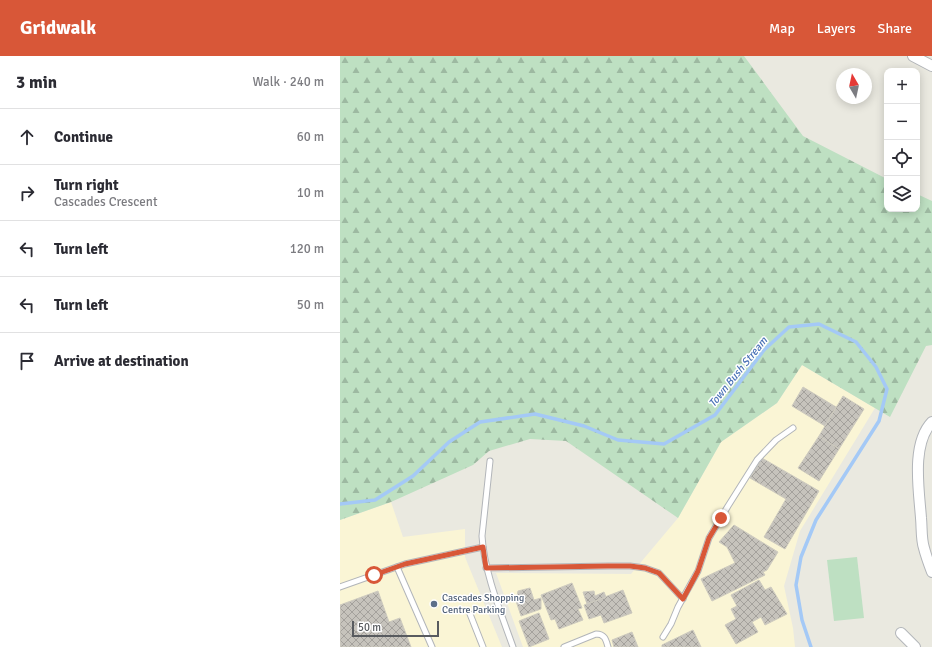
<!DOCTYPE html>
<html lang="en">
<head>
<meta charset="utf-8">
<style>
	:root { --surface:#fff; --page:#f2f2f3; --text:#2b2b33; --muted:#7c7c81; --line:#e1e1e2; --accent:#d85738 }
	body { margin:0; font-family:Signika,sans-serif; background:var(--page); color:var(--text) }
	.controls { position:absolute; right:12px; top:12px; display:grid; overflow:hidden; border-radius:8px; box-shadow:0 2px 10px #0003 }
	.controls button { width:36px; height:36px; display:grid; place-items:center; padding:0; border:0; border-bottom:1px solid var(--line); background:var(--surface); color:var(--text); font:20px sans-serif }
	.compass { position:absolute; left:496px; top:12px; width:36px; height:36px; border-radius:50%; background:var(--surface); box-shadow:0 2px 10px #0003; rotate:351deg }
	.scale { position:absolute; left:12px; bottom:10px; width:87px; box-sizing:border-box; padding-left:4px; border:2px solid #585b5f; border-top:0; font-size:11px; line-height:14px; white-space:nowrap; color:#585b5f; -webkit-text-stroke:3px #fff; paint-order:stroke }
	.stop { position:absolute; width:12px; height:12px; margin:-9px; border:3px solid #d85738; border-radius:50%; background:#fff }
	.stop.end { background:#d85738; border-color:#fff; box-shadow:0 1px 4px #0008 }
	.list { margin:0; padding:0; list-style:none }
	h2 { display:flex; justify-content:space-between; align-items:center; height:52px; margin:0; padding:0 16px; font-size:17px }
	h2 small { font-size:13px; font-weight:400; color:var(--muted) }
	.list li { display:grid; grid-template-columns:26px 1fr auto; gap:12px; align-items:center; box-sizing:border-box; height:56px; padding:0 16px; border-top:1px solid var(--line) }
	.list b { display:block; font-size:15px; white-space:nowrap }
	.list p { margin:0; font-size:13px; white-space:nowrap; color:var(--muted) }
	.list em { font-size:13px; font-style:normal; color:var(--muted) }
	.icon { flex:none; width:22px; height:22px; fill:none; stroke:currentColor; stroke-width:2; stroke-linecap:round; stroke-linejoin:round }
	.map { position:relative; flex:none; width:592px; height:591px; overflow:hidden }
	header { display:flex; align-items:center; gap:24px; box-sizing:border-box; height:56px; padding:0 20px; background:var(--accent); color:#fff }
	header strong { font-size:19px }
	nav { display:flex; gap:22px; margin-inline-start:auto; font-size:14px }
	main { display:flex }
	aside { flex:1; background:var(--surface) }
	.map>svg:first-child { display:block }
	.commercial { fill:#faf5d5 }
	.green { fill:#bee0c2 }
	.forest { fill:url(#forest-firs) }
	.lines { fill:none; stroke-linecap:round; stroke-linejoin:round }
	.stream { stroke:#a4c9f6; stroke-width:3.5 }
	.building { fill:url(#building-cross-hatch); stroke:#cecbbf }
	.service-casing { stroke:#b2b5b9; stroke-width:7 }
	.minor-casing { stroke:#b2b5b9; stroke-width:12 }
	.service { stroke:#fff; stroke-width:5 }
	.minor { stroke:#fff; stroke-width:10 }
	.route { stroke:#d85738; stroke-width:5 }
	.service-dot { fill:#5c6f8a; stroke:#fff; stroke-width:1.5 }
	.labels { text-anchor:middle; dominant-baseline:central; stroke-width:3; stroke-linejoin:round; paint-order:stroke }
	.service-label { font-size:10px; fill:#4e5e75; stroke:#fff; text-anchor:start }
	.water-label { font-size:11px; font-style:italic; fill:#4a72b6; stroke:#fff }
</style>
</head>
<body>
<header>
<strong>Gridwalk</strong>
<nav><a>Map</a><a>Layers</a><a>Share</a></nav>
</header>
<main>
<aside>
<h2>3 min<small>Walk · 240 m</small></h2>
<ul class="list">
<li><svg class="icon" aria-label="ahead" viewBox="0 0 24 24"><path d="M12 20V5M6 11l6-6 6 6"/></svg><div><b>Continue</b></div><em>60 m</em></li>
<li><svg class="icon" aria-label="right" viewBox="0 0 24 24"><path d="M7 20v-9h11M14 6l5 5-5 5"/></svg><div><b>Turn right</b><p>Cascades Crescent</p></div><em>10 m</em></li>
<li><svg class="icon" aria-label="left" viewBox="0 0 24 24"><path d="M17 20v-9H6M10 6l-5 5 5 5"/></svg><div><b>Turn left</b></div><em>120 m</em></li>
<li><svg class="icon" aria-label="left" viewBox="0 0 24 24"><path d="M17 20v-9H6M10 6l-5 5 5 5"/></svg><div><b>Turn left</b></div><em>50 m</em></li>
<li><svg class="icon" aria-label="arrive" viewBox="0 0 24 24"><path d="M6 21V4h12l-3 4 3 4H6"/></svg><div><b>Arrive at destination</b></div></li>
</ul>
</aside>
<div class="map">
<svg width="592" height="591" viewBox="0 0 592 591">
	<defs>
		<pattern id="forest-firs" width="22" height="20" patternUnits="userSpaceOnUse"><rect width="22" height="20" fill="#bee0c2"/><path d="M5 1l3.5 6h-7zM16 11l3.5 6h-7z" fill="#9db9a1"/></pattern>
		<pattern id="building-cross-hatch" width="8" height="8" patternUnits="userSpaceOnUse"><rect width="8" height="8" fill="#c6c3bc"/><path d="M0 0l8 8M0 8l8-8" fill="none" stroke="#a4a19c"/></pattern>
	</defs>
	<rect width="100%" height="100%" fill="#eae9e0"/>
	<g class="commercial">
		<path d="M462,309L535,352L460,475L444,530L453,572L455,591H183L156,517L291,518L338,462L381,386L437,347Z"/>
		<path d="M51,446L63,481L125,473V501L162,591H0V464Z"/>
	</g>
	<path class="green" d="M517,501L524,562L494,565L487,504Z"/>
	<path class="forest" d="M0,0H404L463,80L547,123V153H577V138L592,145V289L586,290L550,361L462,309L437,347L381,386L338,462L226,385L190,383L149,395L133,409L51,446L0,464Z"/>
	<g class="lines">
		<path class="stream" d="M0,448L35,444L73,420L109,386L140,366L195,358L244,370L278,384L324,388L375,359L424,294L449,271L479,268L516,286L536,311L547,333L539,365L476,464L461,501L456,529L462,564L471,591"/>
	</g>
	<g class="building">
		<path d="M463,331L496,351L485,370L452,350Z"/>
		<path d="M503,340L524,353L499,393L479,380Z"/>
		<path d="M479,380L499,393L479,425L458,412Z"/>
		<path d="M422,402L479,435L445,493L424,481L446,443L410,422Z"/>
		<path d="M394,469L438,496L427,514L423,516L425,519L372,545L361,523L395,507L387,491L379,486Z"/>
		<path d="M419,524L425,534L431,531L447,558L425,569L421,561L412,566L418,576L396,588L385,569L396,563L391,553L397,550L391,539Z"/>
		<path d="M232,527L242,552L238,553L243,564L219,573L215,563L211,564L201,539Z"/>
		<path d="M190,532L194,544L201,542V553L181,560L176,545L178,535Z"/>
		<path d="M283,534L292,557L264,567L261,559L249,563L244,549Z"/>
		<path d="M38,535L49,566L60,562L71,591H0V549Z"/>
		<path d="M254,535L255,540L264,536L266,541L247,548L243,536Z"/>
		<path d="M199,557L209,583L189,591L179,565Z"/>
		<path d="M353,574L361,591H322V589Z"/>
		<path d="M292,576L298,591H274L272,584Z"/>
	</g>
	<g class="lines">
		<defs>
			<g id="service">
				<path d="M150,405L142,480C144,516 161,557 173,591"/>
				<path d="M57,511L92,591"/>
				<path d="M146,512L269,510H290L305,512L319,517L343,543"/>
				<path d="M0,531L65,508L143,491"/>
				<path d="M130,558L143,591"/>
				<path d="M323,581L331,568L338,551L358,515L369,482L388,450L417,404L436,384L453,372"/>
				<path d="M224,591L256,578C265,578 266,584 268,591"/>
			</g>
			<g id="minor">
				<path d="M573,0L592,10"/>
				<path d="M592,366C571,388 579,434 581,462C582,472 581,483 584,492C586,500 589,508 592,516"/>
				<path d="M561,577L575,591"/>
			</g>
		</defs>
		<use href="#service" class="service-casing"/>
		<use href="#minor" class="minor-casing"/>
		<use href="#service" class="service"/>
		<use href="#minor" class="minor"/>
	</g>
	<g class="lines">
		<path class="route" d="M34,519L65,508L143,491L146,512L268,510H290L305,512L319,517L343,543L358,515L369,482L381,462"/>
	</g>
	<circle class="service-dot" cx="94" cy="548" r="4"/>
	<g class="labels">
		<g class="service-label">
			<text x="102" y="542">Cascades Shopping<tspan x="102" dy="12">Centre Parking</tspan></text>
		</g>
		<g class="water-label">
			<text transform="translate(398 316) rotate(-51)">Town Bush Stream</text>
		</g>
	</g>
</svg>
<div class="controls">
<button>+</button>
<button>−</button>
<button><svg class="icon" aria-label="locate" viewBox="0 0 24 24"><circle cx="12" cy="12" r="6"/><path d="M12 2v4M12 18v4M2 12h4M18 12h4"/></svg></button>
<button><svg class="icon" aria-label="layers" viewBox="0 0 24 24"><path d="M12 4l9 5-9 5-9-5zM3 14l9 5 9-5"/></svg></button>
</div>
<svg class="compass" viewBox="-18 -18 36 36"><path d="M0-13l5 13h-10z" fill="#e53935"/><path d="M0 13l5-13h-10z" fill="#7c7c81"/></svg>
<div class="scale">50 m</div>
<div class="stop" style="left:34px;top:519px"></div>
<div class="stop end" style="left:381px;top:462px"></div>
</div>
</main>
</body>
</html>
